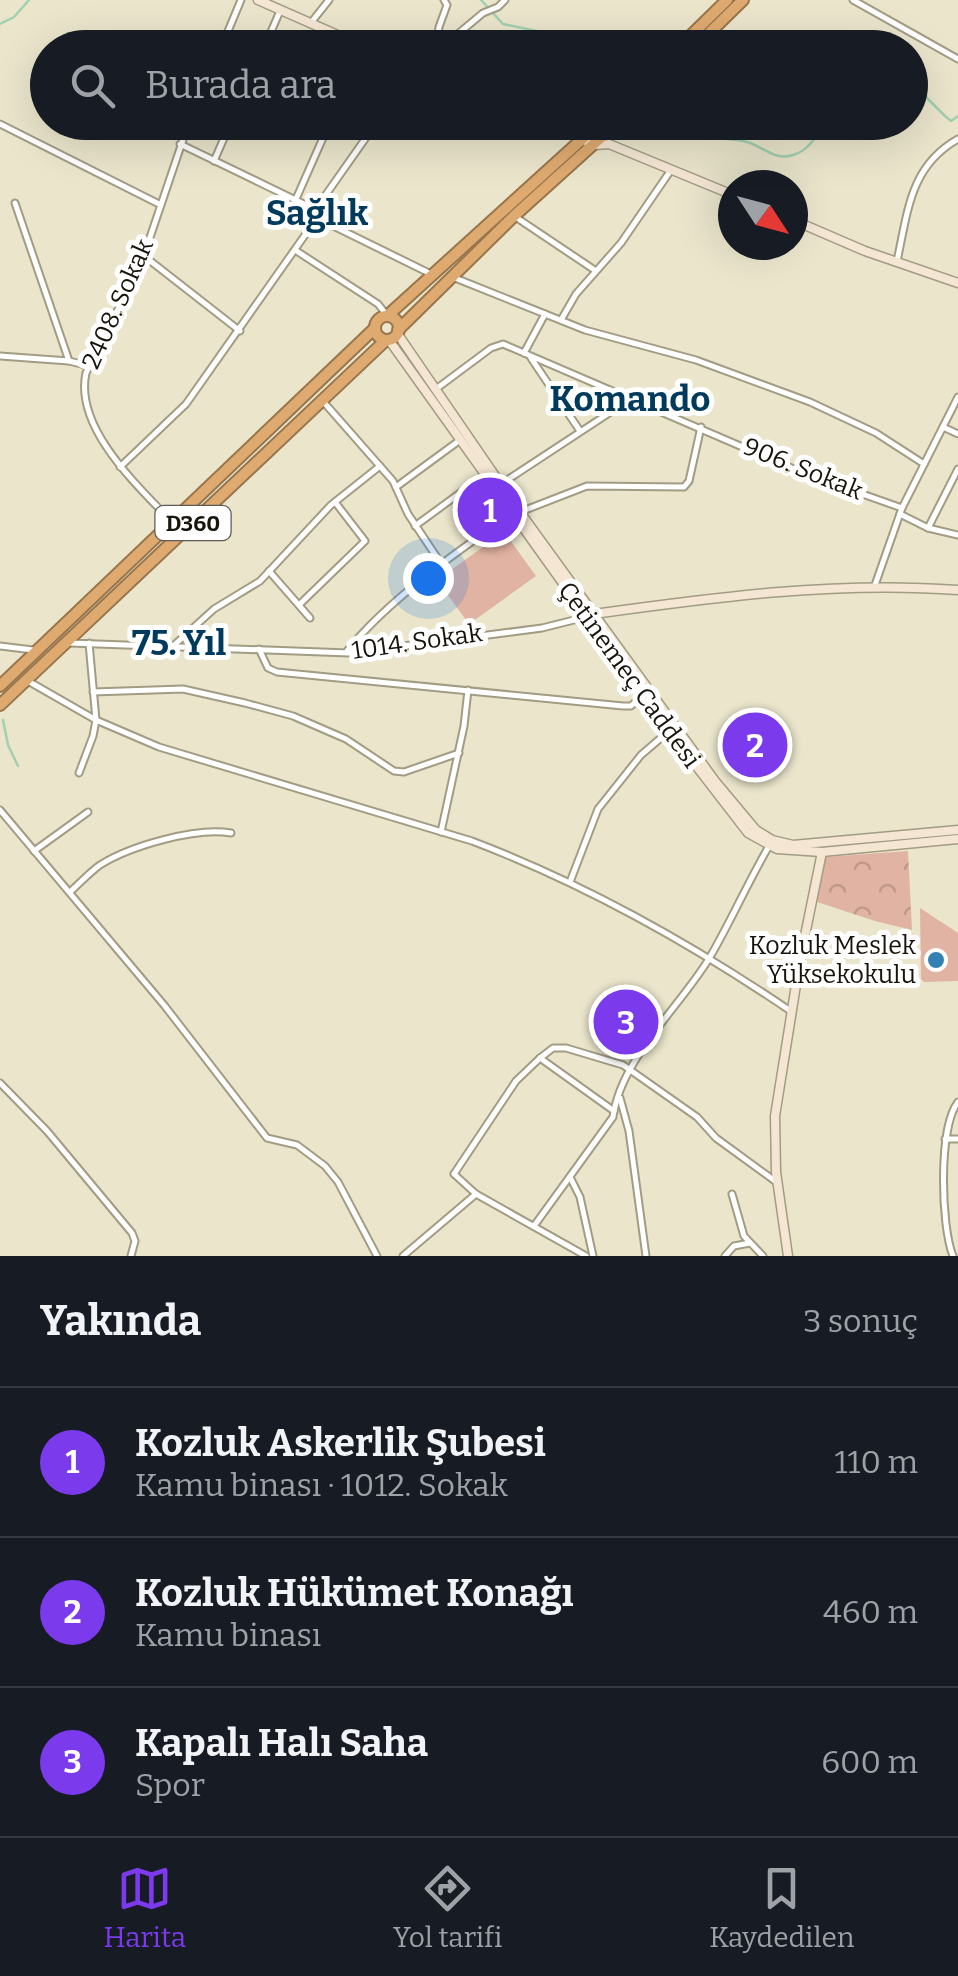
<!DOCTYPE html>
<html lang="tr">
<head>
<meta charset="utf-8">
<style>
	:root { --surface:#171b24; --page:#242831; --text:#f1f3f6; --muted:#9ea1a6; --line:#363941; --accent:#7c3aed }
	body { margin:0; font-family:Bitter,serif; background:var(--page); color:var(--text) }
	.compass { position:absolute; left:718px; top:170px; width:90px; height:90px; border-radius:50%; background:var(--surface); box-shadow:0 10px 40px #0002; rotate:126deg }
	.you { position:absolute; left:428px; top:578px; width:35px; height:35px; margin:-25px; border:8px solid #fff; border-radius:50%; background:#1a73e8; box-shadow:0 0 0 15px #1a73e833 }
	.badge { display:grid; place-items:center; width:65px; height:65px; border-radius:50%; background:var(--accent); color:#fff; font-size:32px; font-weight:700 }
	.pin { position:absolute; translate:-50% -50%; border:5px solid #fff; box-shadow:0 2px 10px #0006 }
	.list { margin:0; padding:0; list-style:none }
	h2 { display:flex; justify-content:space-between; align-items:center; height:130px; margin:0; padding:0 40px; font-size:42px }
	h2 small { font-size:32px; font-weight:400; color:var(--muted) }
	.list li { display:grid; grid-template-columns:65px 1fr auto; gap:30px; align-items:center; box-sizing:border-box; height:150px; padding:0 40px; border-top:2px solid var(--line) }
	.list b { display:block; font-size:38px; white-space:nowrap }
	.list p { margin:0; font-size:32px; white-space:nowrap; color:var(--muted) }
	.list em { font-size:32px; font-style:normal; color:var(--muted) }
	.icon { flex:none; width:55px; height:55px; fill:none; stroke:currentColor; stroke-width:2; stroke-linecap:round; stroke-linejoin:round }
	.map { position:relative; flex:none; width:958px; height:1256px; overflow:hidden }
	.search { position:absolute; background:var(--surface); box-shadow:0 10px 40px #0002; left:30px; right:30px; top:30px; height:110px; display:flex; align-items:center; gap:25px; box-sizing:border-box; padding:0 35px; border-radius:55px; color:var(--muted); font-size:38px }
	.sheet { height:580px; background:var(--surface) }
	nav { display:flex; justify-content:space-around; align-items:center; box-sizing:border-box; height:140px; border-top:2px solid var(--line); background:var(--surface); font-size:28px; color:var(--muted) }
	nav a { display:grid; justify-items:center; gap:5px }
	nav .on { color:var(--accent) }
	.map>svg:first-child { display:block }
	.green { fill:#e1b3a2 }
	.park { fill:url(#park-crowns) }
	.lines { fill:none; stroke-linecap:round; stroke-linejoin:round }
	.stream { stroke:#a2d0b1; stroke-width:2.5 }
	.street-casing { stroke:#a19c83; stroke-width:9 }
	.secondary-casing { stroke:#a19c83; stroke-width:11 }
	.highway-casing { stroke:#98764d; stroke-width:14 }
	.street { stroke:#fff; stroke-width:5 }
	.secondary { stroke:#f5e6d4; stroke-width:8 }
	.highway { stroke:#deaa70; stroke-width:10 }
	.poi-dot { fill:#3581b4; stroke:#fff; stroke-width:4 }
	.labels { text-anchor:middle; dominant-baseline:central; stroke-width:10; stroke-linejoin:round; paint-order:stroke }
	.shield { fill:#fff; stroke:#5d5b54; stroke-width:2.5 }
	.shield-label { font-size:22px; font-weight:bold; fill:#17150b }
	.street-label { font-size:25px; fill:#17150b; stroke:#fff }
	.poi-label { font-size:25px; fill:#17150b; stroke:#fff; text-anchor:end }
	.district-label { font-size:35px; font-weight:bold; fill:#003a5c; stroke:#fff }
</style>
</head>
<body>
<div class="map">
<svg width="958" height="1256" viewBox="0 0 958 1256">
	<defs>
		<pattern id="park-crowns" width="20" height="18" patternUnits="userSpaceOnUse" patternTransform="scale(2.5)"><rect width="20" height="18" fill="#e1b3a2"/><path d="M2 6a3 3 0 1 1 6 0M12 15a3 3 0 1 1 6 0" fill="none" stroke="#c0998a"/></pattern>
	</defs>
	<rect width="100%" height="100%" fill="#eae5cb"/>
	<g class="green">
		<path d="M504,532L536,576L469,624L437,580Z"/>
		<path d="M920,908L958,933V981L924,982L921,979Z"/>
	</g>
	<path class="park" d="M908,851L912,930L875,921L817,902L825,857Z"/>
	<g class="lines">
		<g class="stream">
			<path d="M481,0L503,24L551,34L571,48"/>
			<path d="M0,24L14,17L29,0"/>
			<path d="M910,81L945,116L951,121L958,116"/>
			<path d="M671,122C693,146 720,134 747,142C764,147 775,161 793,155C807,151 814,140 821,128L817,122"/>
			<path d="M3,720L8,745L18,766"/>
		</g>
		<defs>
			<g id="street">
				<path d="M853,0L958,59"/>
				<path d="M310,24L329,0"/>
				<path d="M221,48L241,0"/>
				<path d="M264,48L280,11"/>
				<path d="M436,48L439,27L447,5L444,0"/>
				<path d="M441,48L483,13L498,7L505,0"/>
				<path d="M0,124L159,204"/>
				<path d="M180,144L310,207L317,218L433,275"/>
				<path d="M214,161L231,122"/>
				<path d="M296,199L330,122"/>
				<path d="M15,203L69,361"/>
				<path d="M313,213L377,122"/>
				<path d="M514,216L596,271"/>
				<path d="M295,250L378,304L386,314"/>
				<path d="M144,256L240,331"/>
				<path d="M897,261C908,211 910,166 958,139"/>
				<path d="M455,278L585,330L696,360L810,402L876,433L924,464"/>
				<path d="M561,320L576,294L621,243L671,170"/>
				<path d="M524,353L545,314"/>
				<path d="M0,356L69,361L89,366"/>
				<path d="M531,358L580,431"/>
				<path d="M436,389L491,348L503,344L803,473L902,508"/>
				<path d="M321,399L393,481L408,514L442,565"/>
				<path d="M943,427L958,434"/>
				<path d="M120,467L186,404L317,218"/>
				<path d="M501,484L632,398"/>
				<path d="M396,487L460,440"/>
				<path d="M520,512L587,486L684,487L689,481L701,427"/>
				<path d="M900,514L928,528L958,535"/>
				<path d="M172,522C138,486 74,428 86,373L141,264L189,122"/>
				<path d="M415,526L486,474"/>
				<path d="M928,528L958,469"/>
				<path d="M269,571L310,618"/>
				<path d="M875,585L902,508L958,397"/>
				<path d="M300,604L365,541L335,502"/>
				<path d="M70,643L349,653L542,628L586,617"/>
				<path d="M0,646L33,650"/>
				<path d="M172,647L214,609L260,581L331,505L380,466"/>
				<path d="M259,649L268,668L277,672L623,706H631L643,695"/>
				<path d="M347,651C388,600 459,550 513,513"/>
				<path d="M28,681L96,720L159,747L472,841C585,884 692,944 792,1012"/>
				<path d="M93,692L183,689L245,703L293,716L346,739L394,771L404,772L459,753"/>
				<path d="M79,773L93,736L96,720L89,643"/>
				<path d="M0,810L164,1005L267,1138L297,1145L325,1166L338,1182L377,1256"/>
				<path d="M441,832L464,726L468,690"/>
				<path d="M34,851L88,812"/>
				<path d="M570,882L598,809L641,755L669,731"/>
				<path d="M70,892C80,883 90,872 100,865C130,846 196,827 231,833"/>
				<path d="M540,1058L516,1081L454,1174L476,1194L586,1256"/>
				<path d="M0,1083L47,1131L132,1233L135,1241L131,1256"/>
				<path d="M620,1098L629,1131L646,1256"/>
				<path d="M614,1111L540,1058L553,1048H566L623,1065L697,1117L716,1138L775,1181"/>
				<path d="M945,1139H958"/>
				<path d="M570,1177L580,1197L593,1256"/>
				<path d="M732,1194L744,1236L763,1256"/>
				<path d="M534,1226L613,1117C621,1058 681,1006 710,957C731,921 748,882 769,846"/>
				<path d="M403,1256L476,1194"/>
				<path d="M725,1256L734,1246L750,1243"/>
				<path d="M953,1256C941,1226 938,1128 958,1102"/>
			</g>
			<g id="secondary">
				<path d="M258,0L367,48"/>
				<path d="M542,122L595,145L609,144L733,195"/>
				<path d="M793,220L865,251L958,283"/>
				<path d="M397,333L517,508L715,781L756,830L772,840L793,845L958,830"/>
				<path d="M389,340L660,719L748,833L777,849L822,852L958,839"/>
				<path d="M594,614C717,597 834,581 958,590"/>
				<path d="M788,1256L776,1172L775,1116L800,960L822,852"/>
			</g>
			<g id="highway">
				<path d="M678,48L727,0"/>
				<path d="M694,48L743,0"/>
				<path d="M387,316L601,122"/>
				<circle cx="387" cy="328" r="12"/>
				<path d="M398,330L514,216L618,122"/>
				<path d="M0,686L375,328"/>
				<path d="M0,705L386,340"/>
			</g>
		</defs>
		<use href="#street" class="street-casing"/>
		<use href="#secondary" class="secondary-casing"/>
		<use href="#highway" class="highway-casing"/>
		<use href="#street" class="street"/>
		<use href="#secondary" class="secondary"/>
		<use href="#highway" class="highway"/>
	</g>
	<circle class="poi-dot" cx="936" cy="960" r="10"/>
	<g class="labels">
		<rect class="shield" x="155.5" y="506" width="75" height="34" rx="8"/>
		<g class="shield-label">
			<text x="193" y="523">D360</text>
		</g>
		<g class="street-label">
			<text transform="translate(118 304) rotate(-66)">2408. Sokak</text>
			<text transform="translate(803 469) rotate(22)">906. Sokak</text>
			<text transform="translate(417 642) rotate(-8)">1014. Sokak</text>
			<text transform="translate(629 675) rotate(54)">Çetinemeç Caddesi</text>
		</g>
		<g class="poi-label">
			<text x="916" y="946">Kozluk Meslek<tspan x="916" dy="29">Yüksekokulu</tspan></text>
		</g>
		<g class="district-label">
			<text x="317" y="213">Sağlık</text>
			<text x="630" y="399">Komando</text>
			<text x="179" y="643">75. Yıl</text>
		</g>
	</g>
</svg>
<svg class="compass" viewBox="-18 -18 36 36"><path d="M0-13l5 13h-10z" fill="#e53935"/><path d="M0 13l5-13h-10z" fill="#9ea1a6"/></svg>
<div class="you"></div>
<div class="pin badge" style="left:490px;top:510px">1</div>
<div class="pin badge" style="left:755px;top:745px">2</div>
<div class="pin badge" style="left:626px;top:1022px">3</div>
<div class="search"><svg class="icon" aria-label="search" viewBox="0 0 24 24"><circle cx="10" cy="10" r="6"/><path d="M15 15l6 6"/></svg>Burada ara</div>
</div>
<section class="sheet">
<h2>Yakında<small>3 sonuç</small></h2>
<ul class="list">
<li><span class="badge">1</span><div><b>Kozluk Askerlik Şubesi</b><p>Kamu binası · 1012. Sokak</p></div><em>110 m</em></li>
<li><span class="badge">2</span><div><b>Kozluk Hükümet Konağı</b><p>Kamu binası</p></div><em>460 m</em></li>
<li><span class="badge">3</span><div><b>Kapalı Halı Saha</b><p>Spor</p></div><em>600 m</em></li>
</ul>
</section>
<nav>
<a class="on"><svg class="icon" aria-label="map" viewBox="0 0 24 24"><path d="M3 6l6-2 6 2 6-2v14l-6 2-6-2-6 2zM9 4v14M15 6v14"/></svg>Harita</a>
<a><svg class="icon" aria-label="directions" viewBox="0 0 24 24"><path d="M12 3l9 9-9 9-9-9zM9 14v-3h6M13 9l2 2-2 2"/></svg>Yol tarifi</a>
<a><svg class="icon" aria-label="saved" viewBox="0 0 24 24"><path d="M7 4h10v16l-5-4-5 4z"/></svg>Kaydedilen</a>
</nav>
</body>
</html>
